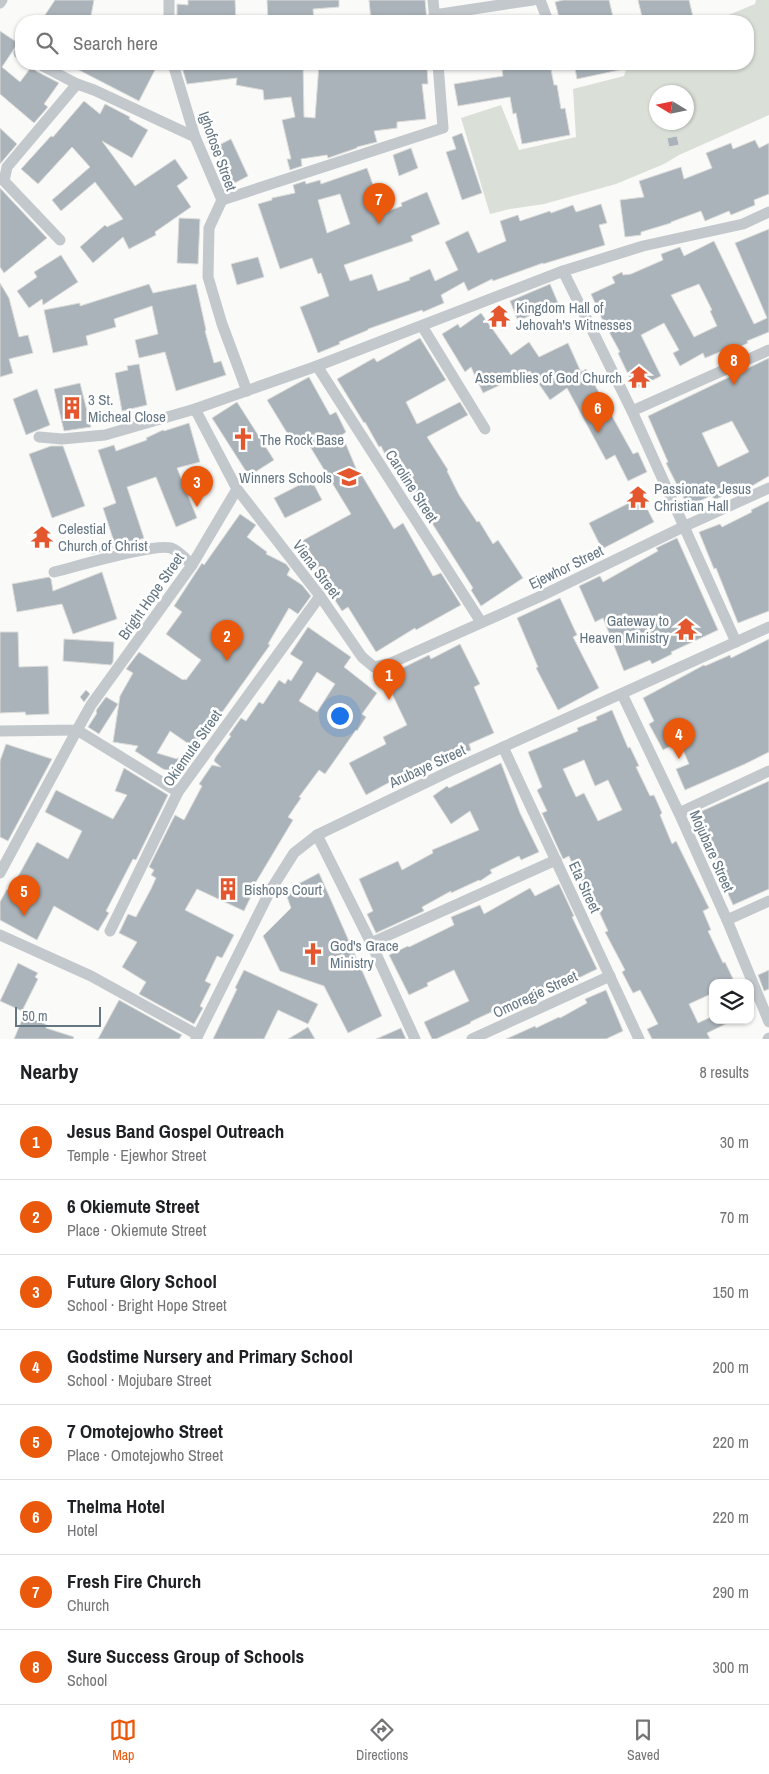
<!DOCTYPE html>
<html lang="en">
<head>
<meta charset="utf-8">
<style>
	:root { --surface:#fff; --page:#f2f2f2; --text:#202124; --muted:#757577; --line:#e0e0e0; --accent:#ea580c }
	body { margin:0; font-family:"Archivo Narrow",sans-serif; background:var(--page); color:var(--text) }
	.controls { position:absolute; right:15px; bottom:15px; display:grid; overflow:hidden; border-radius:10px; box-shadow:0 1px 4px #0004 }
	.controls button { width:45px; height:45px; display:grid; place-items:center; padding:0; border:0; border-bottom:1px solid var(--line); background:var(--surface); color:var(--text); font:25px sans-serif }
	.compass { position:absolute; left:649px; top:85px; width:45px; height:45px; border-radius:50%; background:var(--surface); box-shadow:0 1px 4px #0004; rotate:280deg }
	.scale { position:absolute; left:15px; bottom:12px; width:86px; box-sizing:border-box; padding-left:5px; border:2px solid #657683; border-top:0; font-size:14px; line-height:18px; white-space:nowrap; color:#657683; -webkit-text-stroke:4px #fff; paint-order:stroke }
	.you { position:absolute; left:339px; top:715px; width:18px; height:18px; margin:-12px; border:4px solid #fff; border-radius:50%; background:#1a73e8; box-shadow:0 0 0 8px #1a73e833 }
	.badge { display:grid; place-items:center; width:32px; height:32px; border-radius:50%; background:var(--accent); color:#fff; font-size:16px; font-weight:700 }
	.pin { position:absolute; translate:-50% -41px; filter:drop-shadow(0 1px 2px #0008) }
	.pin::after { content:''; position:absolute; top:26px; width:18px; height:15px; background:inherit; clip-path:polygon(0 0,100% 0,50% 100%) }
	.list { margin:0; padding:0; list-style:none }
	h2 { display:flex; justify-content:space-between; align-items:center; height:65px; margin:0; padding:0 20px; font-size:21px }
	h2 small { font-size:16px; font-weight:400; color:var(--muted) }
	.list li { display:grid; grid-template-columns:32px 1fr auto; gap:15px; align-items:center; box-sizing:border-box; height:75px; padding:0 20px; border-top:1px solid var(--line) }
	.list b { display:block; font-size:19px; white-space:nowrap }
	.list p { margin:0; font-size:16px; white-space:nowrap; color:var(--muted) }
	.list em { font-size:16px; font-style:normal; color:var(--muted) }
	.icon { flex:none; width:28px; height:28px; fill:none; stroke:currentColor; stroke-width:2; stroke-linecap:round; stroke-linejoin:round }
	.map { position:relative; flex:none; width:769px; height:1039px; overflow:hidden }
	.search { position:absolute; background:var(--surface); box-shadow:0 1px 4px #0004; left:15px; right:15px; top:15px; height:55px; display:flex; align-items:center; gap:12px; box-sizing:border-box; padding:0 18px; border-radius:20px; color:var(--muted); font-size:19px }
	.sheet { height:665px; background:var(--surface) }
	nav { display:flex; justify-content:space-around; align-items:center; box-sizing:border-box; height:70px; border-top:1px solid var(--line); background:var(--surface); font-size:14px; color:var(--muted) }
	nav a { display:grid; justify-items:center; gap:2px }
	nav .on { color:var(--accent) }
	.map>svg:first-child { display:block }
	.green { fill:#dadfd7; fill-rule:evenodd }
	.building { fill:#aab3b9; stroke:#dcdcda; fill-rule:evenodd }
	.lines { fill:none; stroke-linecap:round; stroke-linejoin:round }
	.minor { stroke:#c3c8cc; stroke-width:11 }
	.labels { text-anchor:middle; dominant-baseline:central; stroke-width:5; stroke-linejoin:round; paint-order:stroke }
	.street-label { font-size:15px; fill:#657683; stroke:#fff }
	.poi-label { font-size:15px; fill:#657683; stroke:#fff; text-anchor:start }
</style>
</head>
<body>
<div class="map">
<svg width="769" height="1039" viewBox="0 0 769 1039">
	<rect width="100%" height="100%" fill="#fafaf8"/>
	<path class="green" d="M756,0H769V115L679,155L664,164L616,184L544,204L510,209L490,214L461,118L501,105L519,150L576,137L573,89L624,76L628,64H748V21H714L755,4ZM656,92H686V122H656Z"/>
	<g class="building">
		<path d="M55,0H94L90,21H41Z"/>
		<path d="M188,0H235L236,21H177V4L188,5Z"/>
		<path d="M267,0H339V7L313,9L314,21H268Z"/>
		<path d="M369,0H425L427,21H371Z"/>
		<path d="M563,0H609L614,21H560L555,2Z"/>
		<path d="M638,0H689L694,21H643Z"/>
		<path d="M0,31L18,43L2,67L20,82L32,66L36,71L59,83L44,104L48,107L34,123L0,94Z"/>
		<path d="M55,64H158L139,101L71,66L67,70Z"/>
		<path d="M181,64H259L258,69L289,66V64H303L304,117L315,118L319,64H424V68L427,67L428,84H422L426,119L397,122V128L374,131L377,142L357,147V148L328,158L327,155L301,159L302,166L290,170L287,159H291L282,120L295,117L291,97L264,100L263,90L236,85L237,78L187,84Z"/>
		<path d="M533,64H550L554,85H557L561,109L565,108L570,135L522,144L516,113L513,114L510,97L458,106L454,84L503,76L502,70Z"/>
		<path d="M574,64H629V68L577,79Z"/>
		<path d="M84,101L100,114L105,104L130,117L129,119L148,130L132,158L102,141L135,186L175,159L188,178L177,186L191,207L155,232L156,235L129,249L123,237L93,263L80,247L105,225L107,227L123,219L95,182L61,211L52,200L90,167L72,147L38,184L21,169L51,136L53,137Z"/>
		<path d="M0,128L17,144L0,164Z"/>
		<path d="M462,133L482,193L462,200L446,152L456,149L452,137Z"/>
		<path d="M677,136L679,145L669,147L667,138Z"/>
		<path d="M231,139L248,176L231,185L213,148Z"/>
		<path d="M755,140L759,148L769,143V194L754,200L755,205L731,215L729,211L705,221L701,211L671,222V223L641,232V235L625,237L620,200L644,197L639,181L681,167L684,179L712,168L706,153L731,143L733,149Z"/>
		<path d="M411,148L418,168L399,176L393,155Z"/>
		<path d="M367,168L383,213L402,206L401,203L427,192L440,224L411,236L413,241L344,265L350,281L372,274L378,291L410,280L409,278L430,269L435,281L458,270L445,242L468,231L478,253L506,241L500,221L518,215L520,221L550,211L551,213L573,205L576,212L601,204L607,223L599,225L605,245L543,264V263L493,281L492,279L468,291L464,282L441,295L444,303L423,312L422,310L368,329V330L339,342L340,344L318,353L300,307L329,296L321,273L318,274L312,258L280,269L258,204L272,200V198L295,193L293,185L305,181L306,184L320,180L321,184ZM340,194L350,224L327,233L318,200Z"/>
		<path d="M0,188L47,238L4,273L0,267Z"/>
		<path d="M179,218L200,219L198,264L177,263Z"/>
		<path d="M769,229V332L747,341L748,343L728,352L727,349L705,358L703,353L680,366L673,353L679,350L664,323L641,335L661,376L635,389L618,353L620,352L602,319L591,294L615,283L612,277L622,272L623,275L631,274L663,260L661,254L680,247L684,256L714,241L754,324L767,318L735,243ZM699,284L712,310L710,311L717,326L694,337L671,295Z"/>
		<path d="M61,255L78,282L43,305L42,299L29,308L17,291L37,277L34,272Z"/>
		<path d="M258,257L264,277L237,285L231,264Z"/>
		<path d="M0,283L9,298L19,337L28,335L33,353L9,359L13,373L0,377Z"/>
		<path d="M149,284L153,293L196,284L206,330L205,331L214,363L221,361L226,375L176,391L165,352L139,358L135,340L158,334L152,306L114,319L116,327L86,336L88,345L53,353L44,310L80,303V306Z"/>
		<path d="M550,284L558,303L518,321L510,301Z"/>
		<path d="M481,313L511,355L529,342L539,357L568,343L581,372L586,369L633,454L638,452L647,472L628,481L615,455L606,460L567,388L550,400L530,371L483,393L471,367L465,372L442,334L458,324L460,328Z"/>
		<path d="M420,338L446,380L406,402L417,424L460,402L468,415L427,437L448,470L447,471L459,495L477,522L479,521L493,544L498,540L523,578L481,606L471,590L473,588L425,512L415,492L411,495L394,468L392,469L381,446L379,447L365,422L364,423L337,379L374,358L377,362Z"/>
		<path d="M769,358V476L738,494L736,490L714,500L712,495L688,507L666,463L668,462L648,416ZM732,421L749,452L718,467L702,433Z"/>
		<path d="M139,364L147,405L122,411L115,373L128,370L127,366Z"/>
		<path d="M309,377L330,415L336,412L346,432L342,435L358,473L360,472L394,529L403,523L433,576L441,573L461,605L416,630L415,628L376,652L348,607L342,611L325,585L312,560L308,562L298,543L351,514L303,435L292,441L267,400Z"/>
		<path d="M80,383L91,427L64,431L54,389Z"/>
		<path d="M37,389L50,425L26,435L13,399Z"/>
		<path d="M237,402L274,460L249,476L212,418Z"/>
		<path d="M189,423L200,462L177,468L197,518L176,527L156,477L127,487L144,538L116,548L103,508L116,503L98,450L114,445L116,451L147,440L146,438L163,430L164,431Z"/>
		<path d="M51,446H63L85,506L52,518L29,454Z"/>
		<path d="M311,479L322,500L285,518L274,498Z"/>
		<path d="M641,497L654,522L602,549L589,523Z"/>
		<path d="M769,501V611L738,623L716,568L714,569L699,532L720,524L722,527L752,512L751,510Z"/>
		<path d="M240,514L256,525L247,537L267,552L266,554L286,564L290,569L287,575L302,585L311,596L298,614L289,608L268,644L270,645L196,749L170,731L157,753L177,759V758L188,760L184,766L186,768L179,778L177,777L174,781L173,780L174,772L163,769L135,751L138,746L113,742L120,696L133,673L126,669L139,652L183,680L184,679L186,680L201,660L166,634L182,612L174,606L202,563L204,565Z"/>
		<path d="M677,538L718,630L671,652L672,654L652,664L650,660L624,671L603,618L595,622L579,586L600,576L603,582L658,551L656,548Z"/>
		<path d="M114,544L115,548L92,554L91,551Z"/>
		<path d="M102,572L117,619L73,634L62,604L17,612L12,584L49,577L51,579L53,591Z"/>
		<path d="M560,598L577,635L573,637L599,688L558,710L536,668L538,667L517,618Z"/>
		<path d="M308,627L351,657L344,667L377,693L362,714L366,717L357,731L356,730L325,774L319,770L299,797L301,798L288,817L293,820L253,887L255,888L244,911L197,889L185,910L234,935L222,958L217,956L205,981L211,984L200,1006L203,1008L194,1024L139,994L146,982L122,967L137,942L119,933L128,914L136,917L151,889L156,878L151,875L154,870L149,867L175,815L184,820L202,786L199,784L212,765L221,767L214,761L215,758L231,736L229,735L241,718L246,721L259,702L263,704L279,680L285,684L288,679L291,681L303,662L290,654ZM317,672L335,684L317,712L299,701Z"/>
		<path d="M0,632H18L19,667L48,666L49,714L26,715L25,712L0,713Z"/>
		<path d="M64,639L114,642L113,662L111,665L63,661Z"/>
		<path d="M769,639V752L745,764L685,790L676,769L689,764L679,741L663,750L649,724L654,721L643,698L704,665L705,666L730,655L731,658Z"/>
		<path d="M460,644L480,684L474,687L494,733L469,744L471,750L452,759L449,753L421,766L422,770L403,779L401,776L366,795L349,763L386,744L383,737L407,725L384,677L429,655L431,659Z"/>
		<path d="M86,690L90,694L84,702L80,697Z"/>
		<path d="M106,697L118,704L99,734L88,727L97,713L96,712L97,709Z"/>
		<path d="M612,710L628,748L630,747L639,766L636,767L650,796L654,795L662,813L660,815L672,844L676,841L709,908L703,911L711,930L708,931L723,963L725,962L735,983H713V993L689,1004L698,1023L713,1016V1020H734L707,1033L710,1039H652L647,1029L658,1024L640,990L633,993L622,972L625,970L605,932L608,931L595,903L593,904L580,877L578,878L569,856L563,859L542,813L547,811L537,790L542,787L528,752L578,731L577,728L597,720L596,717ZM584,760L595,786L608,780L622,810L598,821L584,793L576,797L563,769Z"/>
		<path d="M6,744L52,759L8,841L0,837V761Z"/>
		<path d="M501,763L520,813L539,852L521,860L519,856L490,870L492,873L480,881L479,880L451,893V891L422,907L424,911L376,933L367,914L373,911L359,879L398,861L402,870L433,853L432,850L479,830L470,811L451,824L433,796L447,786L449,788Z"/>
		<path d="M124,768L168,795L136,860L133,859L106,911L109,913L98,931L54,906L37,940L0,920V902L7,889L10,891L37,842L68,859L82,831L45,812L56,790L113,819L127,795L115,791Z"/>
		<path d="M769,781V889L733,905L725,887L726,886L713,857L710,859L700,837L703,835L693,815Z"/>
		<path d="M319,873L382,1016L348,1033L324,986L280,971L263,936L291,908L285,891Z"/>
		<path d="M559,884L574,916L572,917L597,969L554,990L551,984L529,996L528,995L470,1022L471,1023L436,1039H432L424,1022L469,1001L454,970L427,983L428,986L409,995L389,955L408,946L409,947L454,925L451,917L480,905L484,914L530,888L535,896Z"/>
		<path d="M18,963L38,973L35,977L38,979L22,1011L0,1001Z"/>
		<path d="M244,970L318,1004L308,1024L278,1010L264,1039H213L237,989L235,988Z"/>
		<path d="M769,970V989L764,991L758,975Z"/>
		<path d="M606,990L623,1031L606,1039H506L535,1026L536,1028L559,1017L560,1018L587,1003L585,999Z"/>
		<path d="M119,1000L182,1035L179,1039H98Z"/>
		<path d="M24,1015L47,1025L46,1028L74,1037L73,1039H14Z"/>
		<path d="M308,1027L315,1039H288Z"/>
		<path d="M401,1028L406,1039H376Z"/>
	</g>
	<g class="lines">
		<g class="minor">
			<path d="M433,0L435,21"/>
			<path d="M540,0L548,21"/>
			<path d="M0,3L2,0"/>
			<path d="M434,15L533,0"/>
			<path d="M169,21V0"/>
			<path d="M19,53L21,54"/>
			<path d="M39,64L77,84"/>
			<path d="M173,64L195,137L222,200L209,228L208,277L222,324L247,391"/>
			<path d="M222,200L443,128L438,64"/>
			<path d="M60,240L4,181L7,167L77,84L94,90L195,137"/>
			<path d="M563,271L632,411L736,642"/>
			<path d="M422,326L485,429"/>
			<path d="M317,366L481,622"/>
			<path d="M632,411L769,350"/>
			<path d="M39,437L62,439L105,435L195,409L317,366L563,271L643,246L743,224L769,212"/>
			<path d="M237,489L320,596L362,657L374,667L391,663L539,597L683,527L769,488"/>
			<path d="M54,572C75,567 154,543 171,548C179,551 186,559 192,565"/>
			<path d="M622,694L679,813L727,920L769,1022"/>
			<path d="M0,731L77,730L91,705L192,565L237,489L195,409"/>
			<path d="M503,747L639,1039"/>
			<path d="M679,813L769,771"/>
			<path d="M317,835L371,943L415,1039"/>
			<path d="M0,873L77,730L178,792"/>
			<path d="M727,920L769,901"/>
			<path d="M110,931L178,792L320,596"/>
			<path d="M0,935L91,976L198,1035"/>
			<path d="M371,943L556,860"/>
			<path d="M196,1039L270,891L294,853L317,835L450,771L769,627"/>
			<path d="M472,1039L610,976"/>
			<path d="M768,1039L769,1038"/>
		</g>
	</g>
	<defs>
		<symbol id="temple-bare" viewBox="-9 -9 18 18"><path d="M0-6L5-2H3V0L6.5 2.5H4V6H1.5V3h-3V6H-4V2.5H-6.5L-3 0V-2H-5Z" fill="#e4572e" stroke="#fff" stroke-width="2.5" paint-order="stroke"/></symbol>
		<symbol id="building-bare" viewBox="-9 -9 18 18"><path d="M-4-6H4V6H1V3H-1V6H-4ZM-2.5-4.3h1.7v1.8h-1.7ZM.8-4.3h1.7v1.8H.8ZM-2.5-1h1.7V.8h-1.7ZM.8-1h1.7V.8H.8Z" fill="#e4572e" stroke="#fff" stroke-width="2.5" paint-order="stroke"/></symbol>
		<symbol id="church-bare" viewBox="-9 -9 18 18"><path d="M-1.2-6h2.4v3.5h3.3v2.4h-3.3V6h-2.4V-.1h-3.3v-2.4h3.3Z" fill="#e4572e" stroke="#fff" stroke-width="2.5" paint-order="stroke"/></symbol>
		<symbol id="school-bare" viewBox="-9 -9 18 18"><path d="M0-5L7-2L0 1L-7-2ZM-4 1L0 2.5L4 1V4Q0 6-4 4Z" fill="#e4572e" stroke="#fff" stroke-width="2.5" paint-order="stroke"/></symbol>
	</defs>
	<g fill-rule="evenodd">
		<use href="#temple-bare" x="483" y="300" width="32" height="32"/>
		<use href="#temple-bare" x="623" y="361" width="32" height="32"/>
		<use href="#building-bare" x="56" y="392" width="32" height="32"/>
		<use href="#church-bare" x="227" y="423" width="32" height="32"/>
		<use href="#school-bare" x="333" y="461" width="32" height="32"/>
		<use href="#temple-bare" x="622" y="481" width="32" height="32"/>
		<use href="#temple-bare" x="26" y="521" width="32" height="32"/>
		<use href="#temple-bare" x="670" y="613" width="32" height="32"/>
		<use href="#building-bare" x="212" y="873" width="32" height="32"/>
		<use href="#church-bare" x="297" y="938" width="32" height="32"/>
	</g>
	<g class="labels">
		<g class="street-label">
			<text transform="translate(218 151) rotate(70)">Ighofose Street</text>
			<text transform="translate(412 486) rotate(57)">Caroline Street</text>
			<text transform="translate(566 567) rotate(-26)">Ejewhor Street</text>
			<text transform="translate(317 569) rotate(53)">Viena Street</text>
			<text transform="translate(151 596) rotate(-55)">Bright Hope Street</text>
			<text transform="translate(192 748) rotate(-55)">Okiemute Street</text>
			<text transform="translate(427 766) rotate(-25)">Arubaye Street</text>
			<text transform="translate(712 851) rotate(66)">Mojubare Street</text>
			<text transform="translate(585 887) rotate(65)">Eta Street</text>
			<text transform="translate(535 994) rotate(-25)">Omoregie Street</text>
		</g>
		<g class="poi-label">
			<text x="516" y="307">Kingdom Hall of<tspan x="516" dy="17">Jehovah's Witnesses</tspan></text>
			<text x="622" y="377" text-anchor="end">Assemblies of God Church</text>
			<text x="88" y="399">3 St.<tspan x="88" dy="17">Micheal Close</tspan></text>
			<text x="260" y="439">The Rock Base</text>
			<text x="332" y="477" text-anchor="end">Winners Schools</text>
			<text x="654" y="488">Passionate Jesus<tspan x="654" dy="17">Christian Hall</tspan></text>
			<text x="58" y="528">Celestial<tspan x="58" dy="17">Church of Christ</tspan></text>
			<text x="669" y="620" text-anchor="end">Gateway to<tspan x="669" dy="17">Heaven Ministry</tspan></text>
			<text x="244" y="889">Bishops Court</text>
			<text x="330" y="945">God's Grace<tspan x="330" dy="17">Ministry</tspan></text>
		</g>
	</g>
</svg>
<div class="controls">
<button><svg class="icon" aria-label="layers" viewBox="0 0 24 24"><path d="M12 4l9 5-9 5-9-5zM3 14l9 5 9-5"/></svg></button>
</div>
<svg class="compass" viewBox="-18 -18 36 36"><path d="M0-13l5 13h-10z" fill="#e53935"/><path d="M0 13l5-13h-10z" fill="#757577"/></svg>
<div class="scale">50 m</div>
<div class="you"></div>
<div class="pin badge" style="left:389px;top:700px">1</div>
<div class="pin badge" style="left:227px;top:661px">2</div>
<div class="pin badge" style="left:197px;top:507px">3</div>
<div class="pin badge" style="left:679px;top:759px">4</div>
<div class="pin badge" style="left:24px;top:916px">5</div>
<div class="pin badge" style="left:598px;top:433px">6</div>
<div class="pin badge" style="left:379px;top:224px">7</div>
<div class="pin badge" style="left:734px;top:385px">8</div>
<div class="search"><svg class="icon" aria-label="search" viewBox="0 0 24 24"><circle cx="10" cy="10" r="6"/><path d="M15 15l6 6"/></svg>Search here</div>
</div>
<section class="sheet">
<h2>Nearby<small>8 results</small></h2>
<ul class="list">
<li><span class="badge">1</span><div><b>Jesus Band Gospel Outreach</b><p>Temple · Ejewhor Street</p></div><em>30 m</em></li>
<li><span class="badge">2</span><div><b>6 Okiemute Street</b><p>Place · Okiemute Street</p></div><em>70 m</em></li>
<li><span class="badge">3</span><div><b>Future Glory School</b><p>School · Bright Hope Street</p></div><em>150 m</em></li>
<li><span class="badge">4</span><div><b>Godstime Nursery and Primary School</b><p>School · Mojubare Street</p></div><em>200 m</em></li>
<li><span class="badge">5</span><div><b>7 Omotejowho Street</b><p>Place · Omotejowho Street</p></div><em>220 m</em></li>
<li><span class="badge">6</span><div><b>Thelma Hotel</b><p>Hotel</p></div><em>220 m</em></li>
<li><span class="badge">7</span><div><b>Fresh Fire Church</b><p>Church</p></div><em>290 m</em></li>
<li><span class="badge">8</span><div><b>Sure Success Group of Schools</b><p>School</p></div><em>300 m</em></li>
</ul>
</section>
<nav>
<a class="on"><svg class="icon" aria-label="map" viewBox="0 0 24 24"><path d="M3 6l6-2 6 2 6-2v14l-6 2-6-2-6 2zM9 4v14M15 6v14"/></svg>Map</a>
<a><svg class="icon" aria-label="directions" viewBox="0 0 24 24"><path d="M12 3l9 9-9 9-9-9zM9 14v-3h6M13 9l2 2-2 2"/></svg>Directions</a>
<a><svg class="icon" aria-label="saved" viewBox="0 0 24 24"><path d="M7 4h10v16l-5-4-5 4z"/></svg>Saved</a>
</nav>
</body>
</html>
